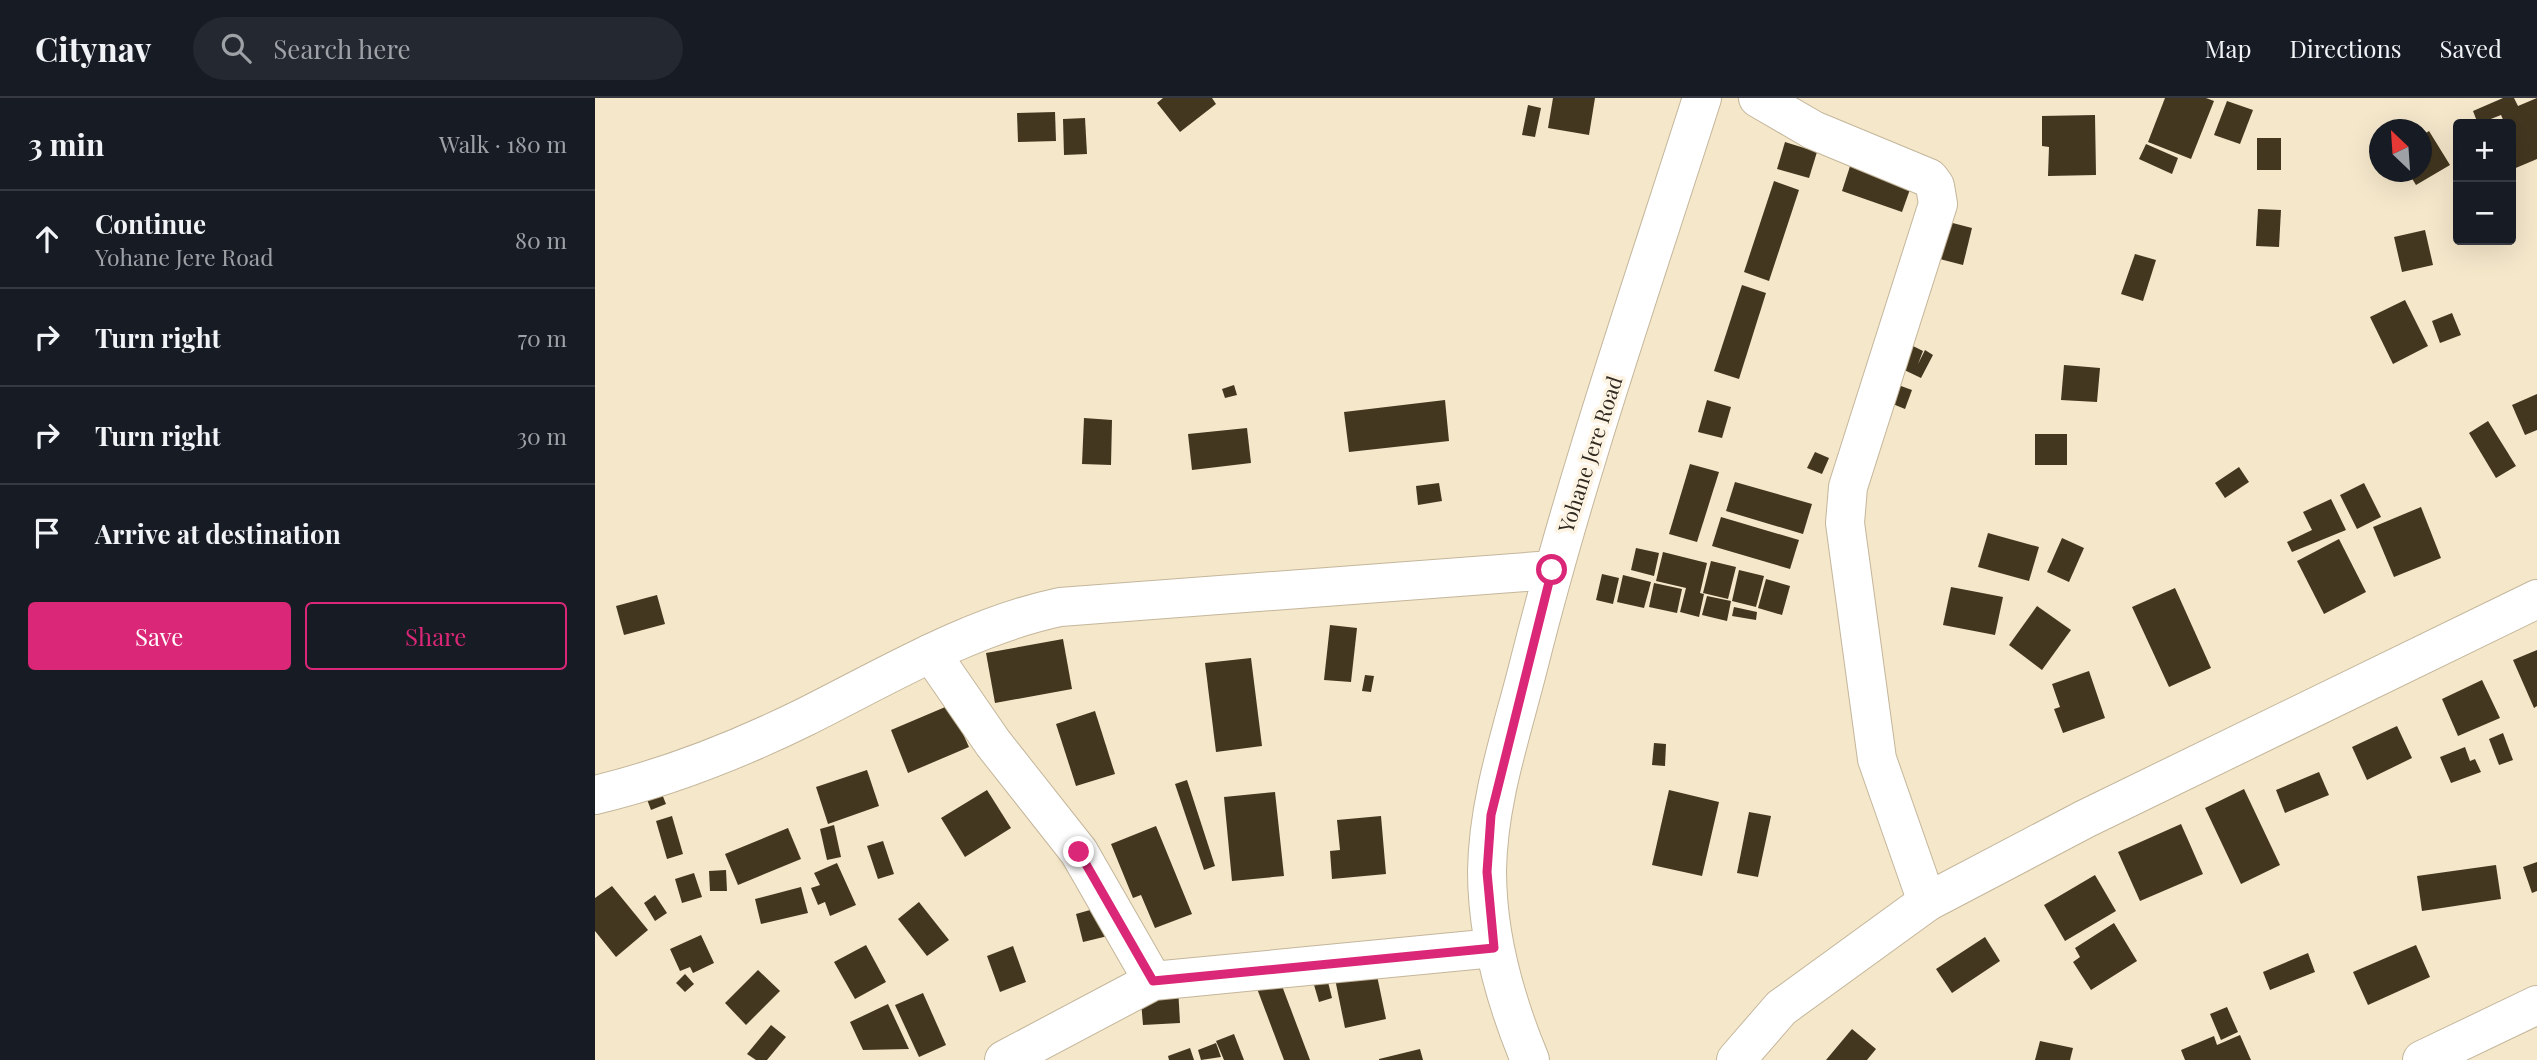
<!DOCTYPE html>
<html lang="en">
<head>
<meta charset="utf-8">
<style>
	:root { --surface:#171b24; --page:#242831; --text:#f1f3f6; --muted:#9ea1a6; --line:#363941; --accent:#db2777 }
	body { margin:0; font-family:"Playfair Display",serif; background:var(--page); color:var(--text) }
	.controls { position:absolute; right:21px; top:21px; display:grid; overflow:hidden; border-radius:7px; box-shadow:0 7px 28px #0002 }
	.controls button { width:63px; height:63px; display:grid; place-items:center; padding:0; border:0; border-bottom:2px solid var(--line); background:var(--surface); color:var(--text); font:35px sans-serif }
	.compass { position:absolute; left:1774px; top:21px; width:63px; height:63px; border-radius:50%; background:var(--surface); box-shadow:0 7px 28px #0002; rotate:335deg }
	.stop { position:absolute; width:21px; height:21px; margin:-16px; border:5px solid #db2777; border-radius:50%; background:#fff }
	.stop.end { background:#db2777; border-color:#fff; box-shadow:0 2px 7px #0008 }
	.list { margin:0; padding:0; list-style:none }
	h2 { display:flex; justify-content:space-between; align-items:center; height:91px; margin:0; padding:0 28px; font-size:30px }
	h2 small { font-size:23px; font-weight:400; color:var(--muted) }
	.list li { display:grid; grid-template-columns:46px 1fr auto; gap:21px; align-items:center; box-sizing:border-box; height:98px; padding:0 28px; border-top:2px solid var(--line) }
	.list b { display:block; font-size:26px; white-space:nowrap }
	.list p { margin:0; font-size:23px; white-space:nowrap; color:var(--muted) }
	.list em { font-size:23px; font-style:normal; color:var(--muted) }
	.actions { display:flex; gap:14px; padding:21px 28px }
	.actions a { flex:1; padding:16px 0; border:2px solid var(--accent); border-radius:7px; text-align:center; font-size:24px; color:var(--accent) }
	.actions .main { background:var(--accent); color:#fff }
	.icon { flex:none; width:38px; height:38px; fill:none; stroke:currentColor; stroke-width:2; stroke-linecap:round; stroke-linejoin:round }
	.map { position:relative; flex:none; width:1942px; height:962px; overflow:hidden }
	header { display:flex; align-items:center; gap:42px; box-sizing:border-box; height:98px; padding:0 35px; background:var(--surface); border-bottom:2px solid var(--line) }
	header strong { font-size:33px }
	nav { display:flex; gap:38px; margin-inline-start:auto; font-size:24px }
	.search { width:490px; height:63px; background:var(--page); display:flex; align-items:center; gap:18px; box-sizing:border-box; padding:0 24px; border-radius:38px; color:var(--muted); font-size:26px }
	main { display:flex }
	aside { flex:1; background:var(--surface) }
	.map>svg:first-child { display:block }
	.building { fill:#433720 }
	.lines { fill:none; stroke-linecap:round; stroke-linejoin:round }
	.minor-casing { stroke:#c4b69b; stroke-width:40 }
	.minor { stroke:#fff; stroke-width:38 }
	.route { stroke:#db2777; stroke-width:9 }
	.labels { text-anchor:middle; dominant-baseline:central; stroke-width:7; stroke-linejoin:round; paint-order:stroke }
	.street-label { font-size:21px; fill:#302a20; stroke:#fdf4e4 }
</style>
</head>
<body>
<header>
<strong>Citynav</strong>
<div class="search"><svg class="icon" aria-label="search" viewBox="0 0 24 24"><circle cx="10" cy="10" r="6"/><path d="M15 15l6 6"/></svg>Search here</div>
<nav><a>Map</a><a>Directions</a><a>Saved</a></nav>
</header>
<main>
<aside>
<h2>3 min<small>Walk · 180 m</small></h2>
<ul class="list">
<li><svg class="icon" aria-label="ahead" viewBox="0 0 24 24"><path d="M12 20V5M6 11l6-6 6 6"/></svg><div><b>Continue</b><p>Yohane Jere Road</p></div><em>80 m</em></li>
<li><svg class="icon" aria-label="right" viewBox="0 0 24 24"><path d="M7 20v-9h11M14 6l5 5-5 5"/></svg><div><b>Turn right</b></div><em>70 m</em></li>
<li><svg class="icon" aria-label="right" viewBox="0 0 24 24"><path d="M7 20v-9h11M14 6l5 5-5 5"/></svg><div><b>Turn right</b></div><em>30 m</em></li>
<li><svg class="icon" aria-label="arrive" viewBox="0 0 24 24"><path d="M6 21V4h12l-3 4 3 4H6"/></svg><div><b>Arrive at destination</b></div></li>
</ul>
<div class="actions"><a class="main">Save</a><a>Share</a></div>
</aside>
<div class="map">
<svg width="1942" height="962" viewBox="0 0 1942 962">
	<rect width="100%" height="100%" fill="#f5e7ca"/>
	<g class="building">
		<path d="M568,0H617L621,6L585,34L562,5Z"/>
		<path d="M958,0H1000L994,37L953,30Z"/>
		<path d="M1570,0H1611L1619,3L1596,61L1553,44Z"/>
		<path d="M1908,0H1919L1923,8L1942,0V61L1916,72V54L1921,52L1916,40V26H1910L1906,17L1883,26L1878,13Z"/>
		<path d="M1632,3L1658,12L1645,46L1619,37Z"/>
		<path d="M933,7L946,10L940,39L927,37Z"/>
		<path d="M460,14L461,43L423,44L422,15Z"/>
		<path d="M1500,17L1501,77L1453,78L1454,49L1447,48V18Z"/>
		<path d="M490,20L492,56L469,57L468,21Z"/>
		<path d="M1834,33L1855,67L1821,87L1813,74H1826V38Z"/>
		<rect x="1662" y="40" width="24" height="32"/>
		<path d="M1190,44L1222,54L1214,80L1182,71Z"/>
		<path d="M1551,46L1583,60L1577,76L1544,61Z"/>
		<path d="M1258,59L1319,80L1307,114L1247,93Z"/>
		<path d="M1179,83L1204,92L1174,183L1149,174Z"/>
		<path d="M1663,111L1686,112L1684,149L1661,148Z"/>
		<path d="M1346,122L1377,130L1368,167L1337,159Z"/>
		<path d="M1830,132L1838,167L1807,174L1799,139Z"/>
		<path d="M1540,156L1561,162L1548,203L1526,196Z"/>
		<path d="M1147,187L1171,195L1144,281L1119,273Z"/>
		<path d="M1810,202L1833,248L1798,266L1775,219Z"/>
		<path d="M1857,215L1866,237L1845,245L1837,223Z"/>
		<path d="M1312,245L1328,253L1323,266L1330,252L1338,257L1326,280L1301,268Z"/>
		<path d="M1469,267L1505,270L1502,304L1466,302Z"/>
		<path d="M1295,284L1317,292L1310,311L1288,302Z"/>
		<path d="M639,287L642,297L630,300L627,291Z"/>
		<path d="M1942,296V332L1930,337L1917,307Z"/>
		<path d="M850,302L854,343L754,354L749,314Z"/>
		<path d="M1112,302L1136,309L1127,340L1103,334Z"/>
		<path d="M489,320L517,322L516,367L487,366Z"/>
		<path d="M1893,323L1921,368L1901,380L1874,335Z"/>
		<path d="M652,330L656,365L597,372L593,336Z"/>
		<rect x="1440" y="336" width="32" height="31"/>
		<path d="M1220,354L1234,360L1227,376L1212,370Z"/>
		<path d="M1095,366L1124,374L1102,444L1074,436Z"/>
		<path d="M1644,369L1654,384L1630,400L1620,385Z"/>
		<path d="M1140,384L1217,406L1208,436L1131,413Z"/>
		<path d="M844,385L847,403L823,407L821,388Z"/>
		<path d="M1769,385L1786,419L1762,431L1745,397Z"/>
		<path d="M1736,401L1751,432L1697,454L1692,444L1717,432L1708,414Z"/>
		<path d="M1826,409L1846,460L1799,479L1778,429Z"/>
		<path d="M1126,419L1204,442L1195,471L1117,448Z"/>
		<path d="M1393,435L1444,449L1434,483L1383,469Z"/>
		<path d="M1467,440L1489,450L1474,484L1452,474Z"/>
		<path d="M1744,441L1771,494L1729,516L1702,463Z"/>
		<path d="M1041,450L1064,455L1059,478L1036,472Z"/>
		<path d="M1068,454L1112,465L1105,495L1109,496L1104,519L1085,514L1091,490L1061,483Z"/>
		<path d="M1116,463L1141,469L1133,501L1108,495Z"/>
		<path d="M1144,472L1169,478L1161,509L1137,503Z"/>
		<path d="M1007,476L1024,480L1018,506L1001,502Z"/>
		<path d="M1028,477L1056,484L1049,510L1022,504Z"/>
		<path d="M1171,481L1195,488L1187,517L1163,510Z"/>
		<path d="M1059,485L1087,491L1082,515L1054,509Z"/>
		<path d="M1356,489L1408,499L1400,537L1348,527Z"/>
		<path d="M1580,490L1616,570L1574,589L1537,509Z"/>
		<path d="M62,497L70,526L29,537L21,508Z"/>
		<path d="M1112,498L1136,503L1132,523L1107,517Z"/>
		<path d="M1442,508L1476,532L1447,572L1414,547Z"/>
		<path d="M1139,509L1162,514L1161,522L1137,518Z"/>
		<path d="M735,527L762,530L756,584L729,582Z"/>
		<path d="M468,541L477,591L400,605L391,555Z"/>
		<path d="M1942,552V608L1939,610L1918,562Z"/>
		<path d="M656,560L667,648L621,654L610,565Z"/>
		<path d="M1494,573L1510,620L1468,635L1459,611L1465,609L1457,586Z"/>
		<path d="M770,577L779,578L776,594L767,593Z"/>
		<path d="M1887,582L1905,620L1863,638L1847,601Z"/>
		<path d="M355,607L374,649L313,675L296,632Z"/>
		<path d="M500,613L520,676L481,688L461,626Z"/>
		<path d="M1802,628L1817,660L1772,682L1757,649Z"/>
		<path d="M1908,635L1918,662L1904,667L1894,641Z"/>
		<path d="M1059,645L1071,646L1070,668L1057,667Z"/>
		<path d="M1870,649L1875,663L1880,661L1886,674L1856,685L1845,659Z"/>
		<path d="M272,672L284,708L233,726L221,689Z"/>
		<path d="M1724,674L1734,697L1690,715L1681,692Z"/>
		<path d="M592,682L620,768L609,772L580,686Z"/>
		<path d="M65,691L71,706L56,712L50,696Z"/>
		<path d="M1649,691L1685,767L1646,786L1610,710Z"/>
		<path d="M392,692L416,730L370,759L346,720Z"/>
		<path d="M1074,692L1124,704L1107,778L1057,767Z"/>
		<path d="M680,694L689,778L637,783L629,699Z"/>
		<path d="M1154,714L1176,718L1163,779L1142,775Z"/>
		<path d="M77,718L88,756L72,761L61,723Z"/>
		<path d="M786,718L791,776L737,781L735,753L745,752L742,722Z"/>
		<path d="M1586,726L1608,776L1545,803L1523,754Z"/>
		<path d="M239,727L246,759L232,762L225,731Z"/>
		<path d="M561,728L597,816L560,830L546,797L538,800L516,746Z"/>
		<path d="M193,730L206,761L143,787L130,756Z"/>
		<path d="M288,743L299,776L283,781L272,748Z"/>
		<path d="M1942,764V793L1937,795L1928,769Z"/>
		<path d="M242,765L261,807L235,818L230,804L223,807L216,790L225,787L219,775Z"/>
		<path d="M1901,767L1906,801L1827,813L1822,778Z"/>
		<path d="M131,772L132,793H115L114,773Z"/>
		<path d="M99,775L107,799L87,805L80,781Z"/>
		<path d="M1500,777L1521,813L1470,843L1449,807Z"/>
		<path d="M17,788L53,832L21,859L0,833V800Z"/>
		<path d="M206,789L213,815L166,826L160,801Z"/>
		<path d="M60,797L72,815L60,823L49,805Z"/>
		<path d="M324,804L354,842L332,858L303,821Z"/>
		<path d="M509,808L517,837L488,844L481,816Z"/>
		<path d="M1519,825L1542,863L1496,892L1478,864L1485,859L1480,850Z"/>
		<path d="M106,837L119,865L98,875L95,869L85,873L75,851Z"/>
		<path d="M1390,839L1405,863L1357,895L1341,871Z"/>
		<path d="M271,847L291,884L260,901L239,864Z"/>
		<path d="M1821,847L1835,879L1773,907L1758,874Z"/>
		<path d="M418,848L431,884L405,894L392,858Z"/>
		<path d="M1713,855L1720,874L1675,892L1668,874Z"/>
		<path d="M779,863L791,921L750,930L738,871Z"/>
		<path d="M163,872L185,893L151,927L130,905Z"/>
		<path d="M681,872L715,962H689L658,880Z"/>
		<path d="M90,876L99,886L90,894L81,885Z"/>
		<path d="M731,876L737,900L724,904L717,880Z"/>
		<path d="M583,889L585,925L548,927L545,891Z"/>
		<path d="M328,895L351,947L324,959L300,907Z"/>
		<path d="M293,906L314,951L268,952L255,924Z"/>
		<path d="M1632,909L1643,934L1626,942L1615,916Z"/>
		<path d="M176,927L191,939L172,962H161L152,956Z"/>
		<path d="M1257,931L1281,951L1272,962H1231Z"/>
		<path d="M639,936L649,962H629L621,943Z"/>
		<path d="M1645,937L1656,962H1590L1586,952L1619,938L1622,947Z"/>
		<path d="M1445,943L1478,950L1475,962H1440Z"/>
		<path d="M621,945L626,959L606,962L603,952Z"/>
		<path d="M595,950L599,962H574L573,958Z"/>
		<path d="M825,951L828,962H784V961Z"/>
	</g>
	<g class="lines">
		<defs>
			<g id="minor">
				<path d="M1163,0L1218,32L1334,80L1340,88L1343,106L1253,389L1250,425L1282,661L1332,804"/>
				<path d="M336,555L398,645L484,754L558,883"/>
				<path d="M0,697C71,680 145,651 210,619C292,578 375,528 465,509L957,472"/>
				<path d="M409,962L558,883L899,850"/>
				<path d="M935,962C910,902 892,838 892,773C893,702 917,634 934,566C982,375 1047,188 1107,0"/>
				<path d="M1141,962L1186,910L1332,804L1490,721L1942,501"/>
				<path d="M1827,962L1942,907"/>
			</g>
		</defs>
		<use href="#minor" class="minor-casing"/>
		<use href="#minor" class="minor"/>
	</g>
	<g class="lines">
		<path class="route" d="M484,754L558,883L899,850L892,774L896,717L957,472"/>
	</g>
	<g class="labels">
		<g class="street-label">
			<text transform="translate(994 356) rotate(-72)">Yohane Jere Road</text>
		</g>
	</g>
</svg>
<div class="controls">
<button>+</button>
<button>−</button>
</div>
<svg class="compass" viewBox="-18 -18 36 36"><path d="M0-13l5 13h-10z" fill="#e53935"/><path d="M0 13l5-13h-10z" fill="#9ea1a6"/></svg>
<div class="stop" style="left:957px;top:472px"></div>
<div class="stop end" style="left:484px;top:754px"></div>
</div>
</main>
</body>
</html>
